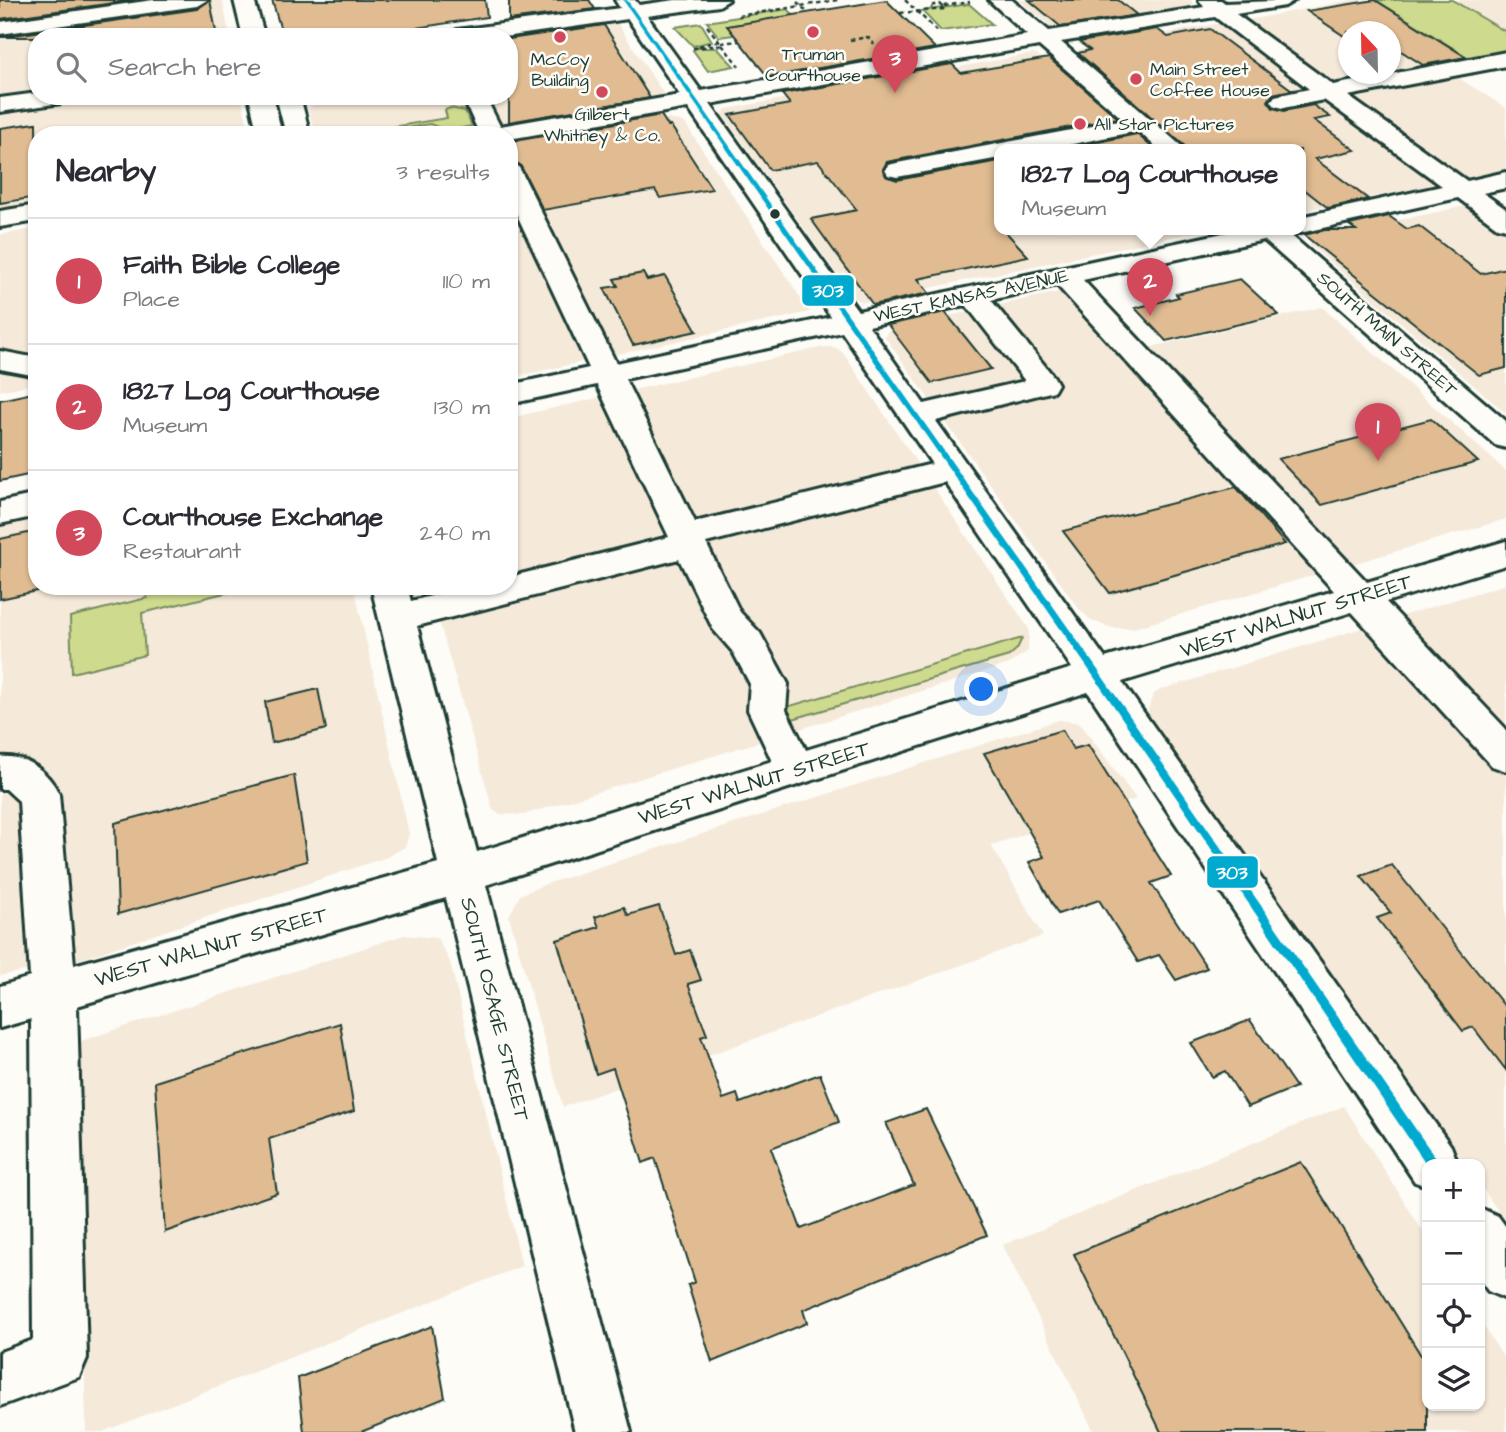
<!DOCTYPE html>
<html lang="en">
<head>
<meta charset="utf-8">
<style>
	:root { --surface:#fff; --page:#f2f2f3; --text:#2b2b33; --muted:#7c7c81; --line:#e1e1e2; --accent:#d1495b }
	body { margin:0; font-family:"Architects Daughter",sans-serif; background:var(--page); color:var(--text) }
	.controls { position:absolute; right:21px; bottom:21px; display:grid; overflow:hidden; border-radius:14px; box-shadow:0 2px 5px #0004 }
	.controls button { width:63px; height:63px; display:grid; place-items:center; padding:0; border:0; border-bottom:2px solid var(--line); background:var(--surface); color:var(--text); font:35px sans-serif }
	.compass { position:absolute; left:1338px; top:21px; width:63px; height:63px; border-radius:50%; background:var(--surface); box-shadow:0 2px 5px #0004; rotate:338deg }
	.you { position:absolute; left:982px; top:690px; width:24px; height:24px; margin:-18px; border:5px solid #fff; border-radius:50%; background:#1a73e8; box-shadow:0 0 0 10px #1a73e833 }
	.badge { display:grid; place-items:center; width:46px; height:46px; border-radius:50%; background:var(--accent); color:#fff; font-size:23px; font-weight:700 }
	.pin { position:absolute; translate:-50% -58px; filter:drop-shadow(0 2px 4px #0008) }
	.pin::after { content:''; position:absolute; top:37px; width:24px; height:21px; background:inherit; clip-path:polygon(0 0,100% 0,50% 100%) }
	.popup { position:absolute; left:994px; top:144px; width:312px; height:91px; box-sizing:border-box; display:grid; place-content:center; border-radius:14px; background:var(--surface); filter:drop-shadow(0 2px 5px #0005); font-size:23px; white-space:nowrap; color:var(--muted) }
	.popup b { font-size:26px; color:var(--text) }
	.popup::after { content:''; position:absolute; left:50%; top:100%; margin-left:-14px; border:14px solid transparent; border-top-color:var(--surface) }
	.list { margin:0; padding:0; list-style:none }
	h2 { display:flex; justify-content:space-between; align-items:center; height:91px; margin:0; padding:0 28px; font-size:30px }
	h2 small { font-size:23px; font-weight:400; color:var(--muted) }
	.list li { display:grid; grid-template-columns:46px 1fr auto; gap:21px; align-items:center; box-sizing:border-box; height:126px; padding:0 28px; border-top:2px solid var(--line) }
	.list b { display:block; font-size:26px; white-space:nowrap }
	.list p { margin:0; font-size:23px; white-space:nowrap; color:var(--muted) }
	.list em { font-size:23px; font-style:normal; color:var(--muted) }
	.icon { flex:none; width:38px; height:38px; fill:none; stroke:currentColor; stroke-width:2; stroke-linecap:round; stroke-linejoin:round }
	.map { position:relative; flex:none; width:1506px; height:1432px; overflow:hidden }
	.search { position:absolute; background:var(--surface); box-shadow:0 2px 5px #0004; left:28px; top:28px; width:490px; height:77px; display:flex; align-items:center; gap:18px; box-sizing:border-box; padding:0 24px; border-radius:28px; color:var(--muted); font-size:26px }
	.panel { position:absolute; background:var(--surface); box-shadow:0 2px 5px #0004; left:28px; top:126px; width:490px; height:469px; border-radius:28px }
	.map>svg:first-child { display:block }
	.built { fill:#f5e9d9; fill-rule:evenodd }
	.green { fill:#cedb8e; stroke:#768c61; stroke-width:2 }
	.building { fill:#e1bc92; stroke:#1f3d34; stroke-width:2 }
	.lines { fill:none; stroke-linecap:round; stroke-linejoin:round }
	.minor-casing { stroke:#1f3d34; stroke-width:6 }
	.path { stroke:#1f3d34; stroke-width:2.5; stroke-dasharray:4.5 3.5; stroke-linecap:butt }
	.minor { fill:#fdfcf7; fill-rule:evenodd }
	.bus-1-casing { stroke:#fdfcf7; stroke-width:5 }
	.bus-1 { fill:#00a9ce; fill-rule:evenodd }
	.poi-dot { fill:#d1495b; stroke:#fdfcf7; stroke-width:2.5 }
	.bus-dot { fill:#1f3d34; stroke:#fdfcf7; stroke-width:2.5 }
	.labels { text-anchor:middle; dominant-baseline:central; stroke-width:5; stroke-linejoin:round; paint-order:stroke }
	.far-poi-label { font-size:18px; fill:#1f3d34; stroke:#fdfcf7 }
	.far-street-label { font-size:18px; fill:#1f3d34; stroke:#fdfcf7 }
	.street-label { font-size:21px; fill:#1f3d34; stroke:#fdfcf7 }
	.line-badge { stroke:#fdfcf7; stroke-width:2.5 }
	.badge-label { font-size:19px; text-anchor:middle; font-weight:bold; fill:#fff }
</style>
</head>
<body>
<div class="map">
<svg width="1506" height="1432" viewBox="0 0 1506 1432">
	<rect width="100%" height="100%" fill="#fdfcf7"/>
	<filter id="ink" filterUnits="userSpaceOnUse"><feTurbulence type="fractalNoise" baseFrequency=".0143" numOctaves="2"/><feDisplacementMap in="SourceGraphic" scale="14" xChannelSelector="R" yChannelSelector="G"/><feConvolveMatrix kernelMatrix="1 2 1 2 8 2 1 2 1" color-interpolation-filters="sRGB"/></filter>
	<g filter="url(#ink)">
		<g class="built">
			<path d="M0,0H222L230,37H37V90L0,95Z"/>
			<path d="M1019,0H1191L1192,4L1181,9L1062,29L1051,27Z"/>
			<path d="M1352,0H1506V55L1336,88L1243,21ZM1348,32H1390V74H1348Z"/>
			<path d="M607,22L617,23L665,96L446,135L429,128L392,135H316L308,109L317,102L315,96H509V37Z"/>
			<path d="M1221,23L1437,180L1438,184L1301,211L1300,150H1195L1078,50Z"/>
			<path d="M1032,54L1037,55L1145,150H1000V230H1205L863,302L853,297L722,114L726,109Z"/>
			<path d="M1451,73L1506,108V169L1469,177L1458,176L1348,97L1347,94Z"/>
			<path d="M124,96H241L250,135H37V203L0,209V115Z"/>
			<path d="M668,119L684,122L810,312L509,378V183L544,222L511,149Z"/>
			<path d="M1470,205L1506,230V413L1309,244L1315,238Z"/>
			<path d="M37,228V383L0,391V235Z"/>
			<path d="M1068,290L1126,353L1322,307L1506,471V519L1134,628H1113L1092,621L1079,609L885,337L887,332L898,327Z"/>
			<path d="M824,347H835L843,353L1029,629L1028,651L1009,664L523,815L499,814L493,810L429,586H509V418Z"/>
			<path d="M37,517V586H354L409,834L405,847L387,857L81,959L0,976V525Z"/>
			<path d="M1506,584V1222L1480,1185V1164H1465L1147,713L1153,695L1160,690Z"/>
			<path d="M1059,720L1080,723L1136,799L991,845L1043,936L563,1107L509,916L520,895L546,884Z"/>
			<path d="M404,935L437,938L450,962L522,1266L102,1432H86L78,1042Z"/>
			<path d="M1344,1106L1427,1238V1406H1480V1320L1506,1362V1432H1094L1003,1245Z"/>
		</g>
		<g class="green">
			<path d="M1376,0H1452L1506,32V55L1474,61Z"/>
			<path d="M969,4L992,24L941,31L922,11Z"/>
			<path d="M788,9L794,16L728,26L734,35L719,37L707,22Z"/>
			<path d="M701,23L712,41L693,46L675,27Z"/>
			<path d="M697,48H717L734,66L708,71L693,50Z"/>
			<path d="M450,108L465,111L472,126L448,131L430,124L367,135H343L447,118L445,110Z"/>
			<path d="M146,586H233V591L142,613L145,655L72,673L70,617L147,598Z"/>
			<path d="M1022,638L1017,649L1009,656L789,720L786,712L790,706Z"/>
		</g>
		<g class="building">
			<path d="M0,0H135L0,19Z"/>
			<path d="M210,0L217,37H0L197,9Z"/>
			<path d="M272,0H485L487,17L358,37H283Z"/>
			<path d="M509,0H589L595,9L509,20Z"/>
			<path d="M886,0L935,48L768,77L727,26Z"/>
			<path d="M1029,0H1118L1137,15L1061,27Z"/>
			<path d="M1375,0L1466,57L1423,65L1390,44V32H1348L1347,38L1307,11Z"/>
			<path d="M604,25L650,98L509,122V39Z"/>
			<path d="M1157,29L1168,37L1210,29L1292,90L1273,94L1268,101L1273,108L1284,111L1313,105L1330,117L1314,120L1355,150L1315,159L1368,199L1328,208L1300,186V150H1189L1078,53L1090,50L1079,42Z"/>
			<path d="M1049,58L1118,118L897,160L887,162L883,169L886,176L897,180L999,161V230H1004L1028,256L918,279L929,293L873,305L811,219L857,210L818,161L770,170L730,115L790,104L782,94L952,64L961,73Z"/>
			<path d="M661,115L668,126H671L712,189L660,198L655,190L543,210L520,165L509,162V142Z"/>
			<path d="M36,123L37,197L0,203V128Z"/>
			<path d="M1137,134L1155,150H1058Z"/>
			<path d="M1389,216L1407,229L1419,226L1481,274L1506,268V368L1479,375L1304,235L1325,230H1356L1349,225Z"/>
			<path d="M643,273L647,280L665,276L697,331L633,345L604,288L618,286L614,279Z"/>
			<path d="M1240,279L1279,315L1166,341L1135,308L1179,297L1176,294Z"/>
			<path d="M945,312L991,369L932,383L888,325Z"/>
			<path d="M37,392V473L0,481V400Z"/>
			<path d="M1431,419L1478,462L1322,505L1278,459Z"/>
			<path d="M1236,487L1285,544L1110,593L1063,531Z"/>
			<path d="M37,531V591L0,599V539Z"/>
			<path d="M318,689L326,729L272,743L265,702Z"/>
			<path d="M1062,730L1073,749L1088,745L1171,876L1151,883L1207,968L1176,980L1159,955L1138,962L1099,900L1058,914L1029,862L1044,857L984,753Z"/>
			<path d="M294,775L307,861L118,914L115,823Z"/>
			<path d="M1392,865L1506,1008V1070L1473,1027L1463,1031L1377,918L1391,913L1361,876Z"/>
			<path d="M659,906L676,955L690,950L701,980L688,984L707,1035L701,1037L723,1099L737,1094L740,1103L820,1074L839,1122L771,1148L801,1229L914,1185L886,1123L926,1109L987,1235L803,1310L807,1323L712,1362L688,1285L695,1282L655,1158L643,1163L613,1068L596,1074L557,940L599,927L595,917L624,907L628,915Z"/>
			<path d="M1250,1020L1296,1087L1248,1107L1225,1071L1212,1077L1191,1043Z"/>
			<path d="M340,1023L354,1111L269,1139L277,1193L165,1232L155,1082Z"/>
			<path d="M1301,1162L1427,1365V1432H1161L1074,1254Z"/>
			<path d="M432,1326L445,1398L361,1432H304L298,1378Z"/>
		</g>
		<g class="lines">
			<defs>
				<g id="minor">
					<path d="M153,0H207L197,6L0,34V22Z"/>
					<path d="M234,0H254L265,37H243Z"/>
					<path d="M615,0H635L639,5L675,0H729L719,6L647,16L701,91L1027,35L989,0H1012L1049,31L1204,7L1199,0H1221L1225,3L1295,0L1285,6L1236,14L1333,85L1506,52V66L1348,96L1467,181L1506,172V188L1483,193L1506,209V229L1497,227L1458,198L1300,233L1291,231L1300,230V217L1442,186L1324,100L1283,108L1275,106L1271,101L1275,96L1309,89L1215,17L1061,42L1186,150H1159L1138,131L1043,150H1000V158L897,177L888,175L885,170L888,165L897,163L1124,120L1039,46L710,104L858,311L1237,230H1288L1287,232L1506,421V448L1495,445L1264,240L1083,280L1367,582L1506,541V565L1386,602L1506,729V771L1492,766L1352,612L1122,682L1451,1146L1458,1164H1427V1186L1415,1182L1088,692L486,885L631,1432H575L446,898L77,1006L87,1358L79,1377L0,1406V1352L33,1340L31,1019L0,1028V986L30,977L19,801L6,789H0V757C26,755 48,771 59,794L74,965L438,863L371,586H407L411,601L471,586H509V577L669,537L597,385L509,404V385L589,368L509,198V164L518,166L521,171L616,363L831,317L688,108L509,139V135H480L462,96H485L500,126L680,95L628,19L504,37H446L457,30L620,8ZM1057,285L1334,591L1105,658L936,421L1054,391L1058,384L1054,377L991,300ZM966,305L1025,381L924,404L869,326ZM842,332L932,464L695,522L625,379ZM945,482L1072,668L806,750L786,710L788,684L760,633L740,612L706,543ZM679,559L713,629L733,652L750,684L748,710L772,761L477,852L417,626Z"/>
					<path d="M37,93V96H72L61,103L0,112V98Z"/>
					<path d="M249,96H273L282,135H258Z"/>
					<path d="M276,96H300L310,135H286Z"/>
					<path d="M37,205V221L0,227V211Z"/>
					<path d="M0,351L37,358V376L0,369Z"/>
					<path d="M37,494V516L0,524V502Z"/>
					<path d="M1480,1208L1498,1216L1506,1227V1299L1488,1291L1480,1280Z"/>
				</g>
			</defs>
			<use href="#minor" class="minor-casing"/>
			<g class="path">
				<path d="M905,0L937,31"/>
				<path d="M797,2L806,11"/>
				<path d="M944,6L970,2"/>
				<path d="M900,13L945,9L940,4L930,6L932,8"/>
				<path d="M738,16L838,0"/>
				<path d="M707,26L739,66"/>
				<path d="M850,40L868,37L874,44"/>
				<path d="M721,43L739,41"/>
				<path d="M699,46L719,41"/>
				<path d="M693,48L722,45"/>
			</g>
			<use href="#minor" class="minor"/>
			<defs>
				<path id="bus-1" d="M623,0H627L1100,673L1437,1160L1439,1164H1427V1165L1094,677Z"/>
			</defs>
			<use href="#bus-1" class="bus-1-casing"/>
			<use href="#bus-1" class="bus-1"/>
		</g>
	</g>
	<g class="poi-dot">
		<circle cx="813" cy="32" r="7"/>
		<circle cx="560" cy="37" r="7"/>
		<circle cx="1136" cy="79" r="7"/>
		<circle cx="602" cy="92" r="7"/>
		<circle cx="1080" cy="124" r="7"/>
	</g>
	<circle class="bus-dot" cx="775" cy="214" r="6"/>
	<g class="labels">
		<g class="far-poi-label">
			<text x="813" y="54">Truman<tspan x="813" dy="21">Courthouse</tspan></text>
			<text x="560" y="59">McCoy<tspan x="560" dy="21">Building</tspan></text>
			<text x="1150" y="69" text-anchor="start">Main Street<tspan x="1150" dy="21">Coffee House</tspan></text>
			<text x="602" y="114">Gilbert<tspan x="602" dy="21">Whitney &amp; Co.</tspan></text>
			<text x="1094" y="124" text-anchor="start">All Star Pictures</text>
		</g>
		<g class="far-street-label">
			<text transform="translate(971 296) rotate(-12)">WEST KANSAS AVENUE</text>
			<text transform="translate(1387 334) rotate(41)">SOUTH MAIN STREET</text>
		</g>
		<g class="street-label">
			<text transform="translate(1296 616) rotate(-17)">WEST WALNUT STREET</text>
			<text transform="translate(754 783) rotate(-17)">WEST WALNUT STREET</text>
			<text transform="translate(211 947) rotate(-16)">WEST WALNUT STREET</text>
			<text transform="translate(495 1009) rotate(76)">SOUTH OSAGE STREET</text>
		</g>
	</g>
	<g class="line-badge">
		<rect x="801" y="274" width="54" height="33" rx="7" fill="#00a9ce"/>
		<rect x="1206" y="855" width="53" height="34" rx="7" fill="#00a9ce"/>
	</g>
	<g class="badge-label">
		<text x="828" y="297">303</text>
		<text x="1232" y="879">303</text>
	</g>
</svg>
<div class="controls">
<button>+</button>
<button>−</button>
<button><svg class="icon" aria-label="locate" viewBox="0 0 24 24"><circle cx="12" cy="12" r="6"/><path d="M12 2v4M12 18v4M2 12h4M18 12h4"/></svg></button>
<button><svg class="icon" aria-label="layers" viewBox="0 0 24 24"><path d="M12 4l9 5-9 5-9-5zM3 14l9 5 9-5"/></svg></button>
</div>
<svg class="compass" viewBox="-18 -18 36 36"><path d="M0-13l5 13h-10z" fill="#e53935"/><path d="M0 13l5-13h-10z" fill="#7c7c81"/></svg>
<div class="you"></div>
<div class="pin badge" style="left:1378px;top:461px">1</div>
<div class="pin badge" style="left:1150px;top:316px">2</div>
<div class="popup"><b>1827 Log Courthouse</b>Museum</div>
<div class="pin badge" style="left:895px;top:93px">3</div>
<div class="search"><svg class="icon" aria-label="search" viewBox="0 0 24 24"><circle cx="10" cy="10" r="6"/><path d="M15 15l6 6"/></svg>Search here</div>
<section class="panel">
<h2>Nearby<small>3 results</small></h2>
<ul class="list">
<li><span class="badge">1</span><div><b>Faith Bible College</b><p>Place</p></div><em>110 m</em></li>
<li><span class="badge">2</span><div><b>1827 Log Courthouse</b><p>Museum</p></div><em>130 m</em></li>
<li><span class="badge">3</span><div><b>Courthouse Exchange</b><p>Restaurant</p></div><em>240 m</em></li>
</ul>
</section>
</div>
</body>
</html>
